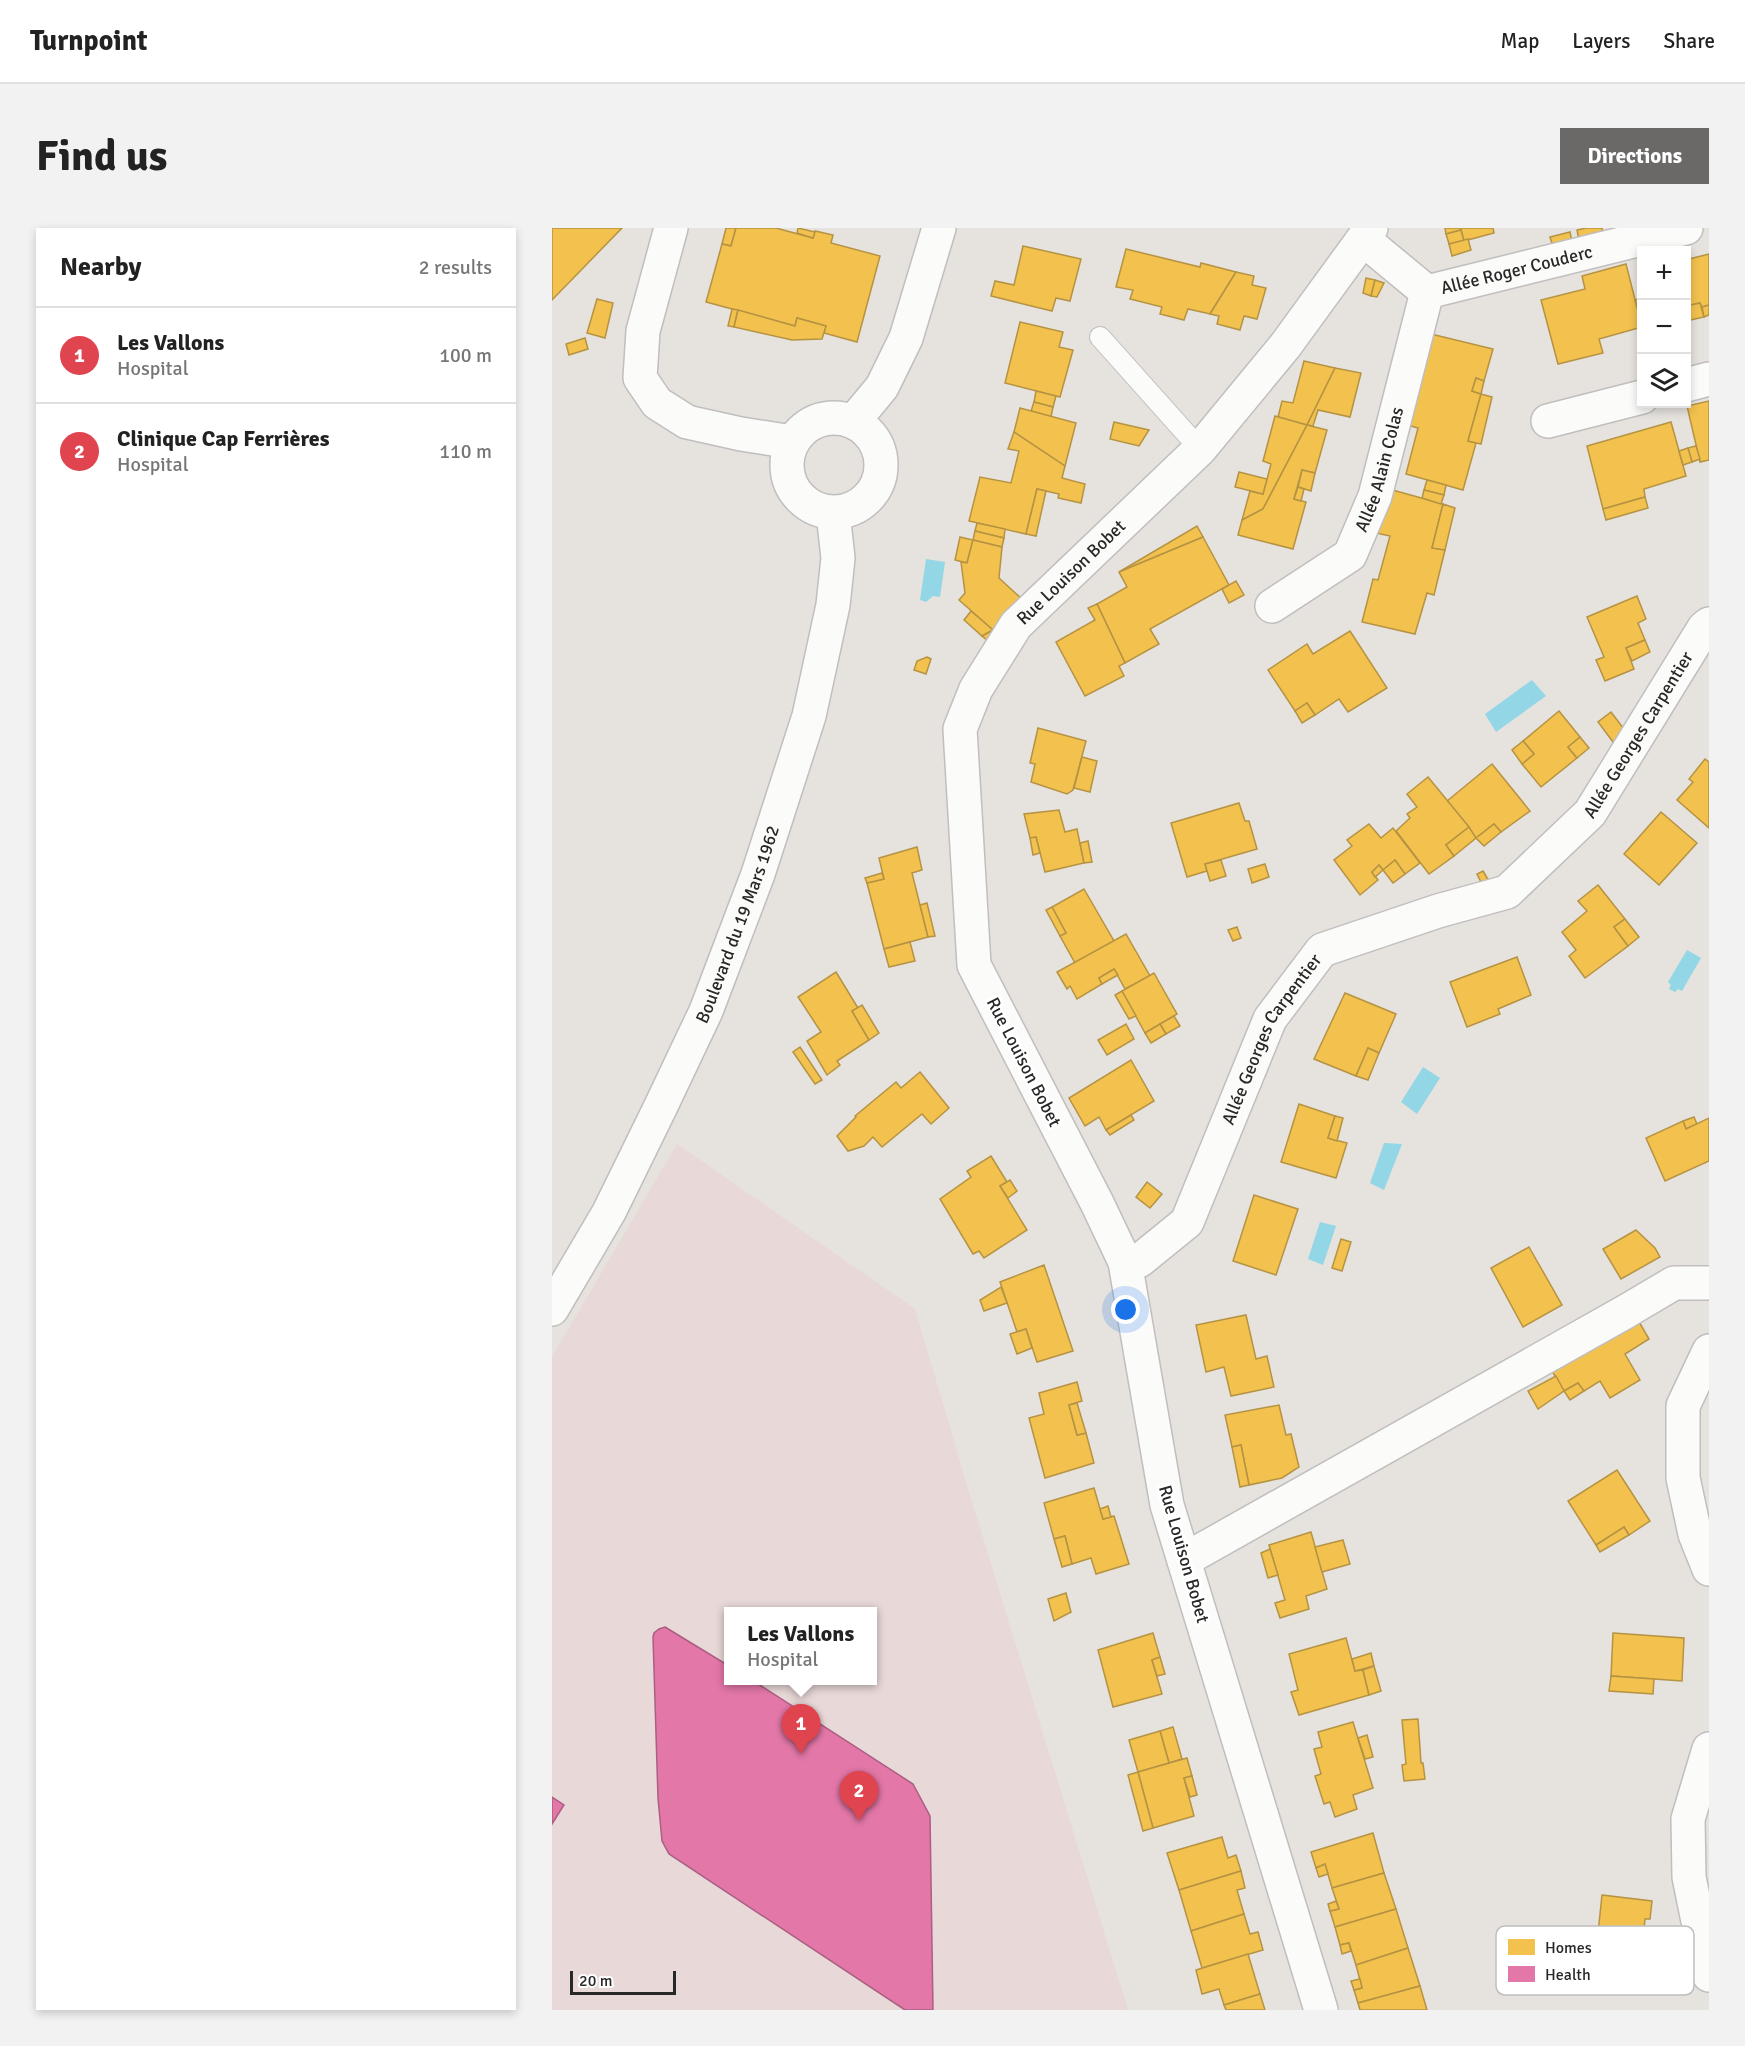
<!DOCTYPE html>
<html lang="en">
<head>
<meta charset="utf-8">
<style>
	:root { --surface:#fff; --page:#f2f2f2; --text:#222; --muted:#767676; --line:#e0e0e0; --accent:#6a6968 }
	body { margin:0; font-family:Signika,sans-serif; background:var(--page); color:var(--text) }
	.controls { position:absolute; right:18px; top:18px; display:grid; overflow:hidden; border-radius:0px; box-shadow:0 3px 9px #0003 }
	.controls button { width:54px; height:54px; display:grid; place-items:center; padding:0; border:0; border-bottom:2px solid var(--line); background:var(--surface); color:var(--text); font:30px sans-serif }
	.scale { position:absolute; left:18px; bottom:15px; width:106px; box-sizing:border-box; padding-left:6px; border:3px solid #282828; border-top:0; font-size:16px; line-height:21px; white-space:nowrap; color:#282828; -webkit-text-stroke:4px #fff; paint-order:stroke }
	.you { position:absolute; left:574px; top:1082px; width:21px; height:21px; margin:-15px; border:4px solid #fff; border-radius:50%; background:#1a73e8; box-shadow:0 0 0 9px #1a73e833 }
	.badge { display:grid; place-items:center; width:39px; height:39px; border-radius:50%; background:var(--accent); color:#fff; font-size:20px; font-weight:700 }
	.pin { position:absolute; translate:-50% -50px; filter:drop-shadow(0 2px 3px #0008) }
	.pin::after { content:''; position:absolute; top:32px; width:21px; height:18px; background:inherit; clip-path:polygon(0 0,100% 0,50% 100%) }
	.popup { position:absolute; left:172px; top:1379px; width:153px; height:78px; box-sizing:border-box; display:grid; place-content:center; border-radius:0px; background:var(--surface); filter:drop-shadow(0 2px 4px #0005); font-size:20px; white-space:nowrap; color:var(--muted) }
	.popup b { font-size:22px; color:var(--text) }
	.popup::after { content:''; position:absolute; left:50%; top:100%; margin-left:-12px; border:12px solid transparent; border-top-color:var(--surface) }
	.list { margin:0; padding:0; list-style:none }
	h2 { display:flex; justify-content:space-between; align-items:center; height:78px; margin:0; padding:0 24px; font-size:26px }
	h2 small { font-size:20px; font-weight:400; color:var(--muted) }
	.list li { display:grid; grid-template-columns:39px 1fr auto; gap:18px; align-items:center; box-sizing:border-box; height:96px; padding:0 24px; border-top:2px solid var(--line) }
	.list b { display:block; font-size:22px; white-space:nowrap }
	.list p { margin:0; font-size:20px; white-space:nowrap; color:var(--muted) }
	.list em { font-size:20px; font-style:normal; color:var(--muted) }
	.icon { flex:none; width:33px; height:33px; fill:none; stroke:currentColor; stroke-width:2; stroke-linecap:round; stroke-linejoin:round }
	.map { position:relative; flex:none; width:1157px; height:1782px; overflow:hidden; border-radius:0px }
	header { display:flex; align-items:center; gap:36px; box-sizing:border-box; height:84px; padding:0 30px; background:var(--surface); border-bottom:2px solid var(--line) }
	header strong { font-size:28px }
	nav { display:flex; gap:33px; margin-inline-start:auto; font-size:21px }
	.intro { display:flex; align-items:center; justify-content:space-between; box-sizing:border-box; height:144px; padding:0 36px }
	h1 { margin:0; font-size:42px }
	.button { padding:15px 27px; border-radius:0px; background:var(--accent); color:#fff; font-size:21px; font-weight:700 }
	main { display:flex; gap:36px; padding:0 36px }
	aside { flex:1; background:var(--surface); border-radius:0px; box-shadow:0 3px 9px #0003 }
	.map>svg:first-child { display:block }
	.medical { fill:#e8d8d8; fill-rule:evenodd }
	.water { fill:#93d6e6 }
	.homes { fill:#f2c14e; stroke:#b59343; stroke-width:1.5 }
	.health { fill:#e377a8; stroke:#ab5f82; stroke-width:1.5 }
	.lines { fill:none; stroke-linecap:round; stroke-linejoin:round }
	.service-casing { stroke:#c0bebf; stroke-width:22 }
	.minor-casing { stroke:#c0bebf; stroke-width:36 }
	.secondary-casing { stroke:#c0bebf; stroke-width:36 }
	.service { stroke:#fbfbfa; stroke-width:20 }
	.minor { stroke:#fbfbfa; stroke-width:33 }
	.secondary { stroke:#fbfbfa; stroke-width:33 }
	.labels { text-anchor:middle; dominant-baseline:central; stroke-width:6; stroke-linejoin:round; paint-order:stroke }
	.street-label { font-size:18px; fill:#282828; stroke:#fff }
	.key { fill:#fff; stroke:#bebebe; stroke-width:1.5 }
	.key-label { font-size:16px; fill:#282828 }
</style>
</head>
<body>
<header>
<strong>Turnpoint</strong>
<nav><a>Map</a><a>Layers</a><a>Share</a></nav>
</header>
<div class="intro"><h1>Find us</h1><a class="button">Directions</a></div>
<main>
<aside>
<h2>Nearby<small>2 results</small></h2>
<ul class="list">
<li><span class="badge" style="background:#e0444e">1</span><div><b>Les Vallons</b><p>Hospital</p></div><em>100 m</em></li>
<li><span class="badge" style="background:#e0444e">2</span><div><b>Clinique Cap Ferrières</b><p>Hospital</p></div><em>110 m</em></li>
</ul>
</aside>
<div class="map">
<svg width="1157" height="1782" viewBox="0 0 1157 1782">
	<rect width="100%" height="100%" fill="#e6e2de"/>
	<path class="medical" d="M125,916L363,1081L419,1271L576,1782H0V1129ZM177,1384H321V1452H177Z"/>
	<g class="water">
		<path d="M374,331L393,334L388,369L381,368L374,374L368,372Z"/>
		<path d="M980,452L994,468L944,504L933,486Z"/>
		<path d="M1135,722L1149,730L1130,763L1126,761L1123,764L1117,761L1119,757L1116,754Z"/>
		<path d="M871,839L888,850L865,886L849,874Z"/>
		<path d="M832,915L850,916L832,962L818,955Z"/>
		<path d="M768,994L784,998L771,1037L756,1031Z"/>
	</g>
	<g class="homes">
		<path d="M0,0H70L0,72Z"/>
		<path d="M174,0H184L179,18L170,16Z"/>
		<path d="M184,0H224L261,10L263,3L281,7L279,15L328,28L305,114L272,105L274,98L245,90L243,98L154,74L170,16L179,18Z"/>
		<path d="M246,0L263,4L261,10L245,5Z"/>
		<path d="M893,0H941L942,5L912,13L909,2L894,6Z"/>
		<path d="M1034,0H1050L1051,6L1027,12L1025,2Z"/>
		<path d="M909,2L912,13L897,16L894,6Z"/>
		<path d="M1018,4L1020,14L1001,19L998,9Z"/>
		<path d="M916,11L919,22L900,28L897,16Z"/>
		<path d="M471,18L529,31L518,73L504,70L500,83L439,68L443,53L462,57Z"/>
		<path d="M574,21L648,39L649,35L684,44L658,86L636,81L632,92L608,86L610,79L578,71L581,62L564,59Z"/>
		<path d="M1134,21L1137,31L1157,26V77L1150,79L1148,75L1134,78V22H1129Z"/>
		<path d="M1074,36L1090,99L1047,111L1051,125L1006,136L989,72L1033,61L1030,48Z"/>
		<path d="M684,44L702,48L700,57L714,60L705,91L692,88L688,102L665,96L667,88L658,86Z"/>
		<path d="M814,50L823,52L819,68L811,65Z"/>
		<path d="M823,52L832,55L825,69L819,68Z"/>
		<path d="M1090,70V84L1087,85L1083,72Z"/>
		<path d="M45,71L61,75L53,110L35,105Z"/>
		<path d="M1148,75L1152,89L1134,93V78Z"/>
		<path d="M1157,77V87L1152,89L1150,79Z"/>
		<path d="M180,81L186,82L182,99L176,98Z"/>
		<path d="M186,82L243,98L245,90L274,98L270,111L240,112L182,99Z"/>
		<path d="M468,94L511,104L507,119L521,122L508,169L453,155Z"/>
		<path d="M879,106L941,121L932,153L924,150L920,163L929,166L916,213L924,215L911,262L854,246L866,200L855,197Z"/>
		<path d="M33,110L36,121L17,127L14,116Z"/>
		<path d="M752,133L783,140L755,197L726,189L730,173L741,175Z"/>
		<path d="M783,140L809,145L798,189L766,182L761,198L755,197Z"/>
		<path d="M924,150L932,153L929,166L920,163Z"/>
		<path d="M484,163L504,168L501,179L482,174Z"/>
		<path d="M929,166L940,169L929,216L916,213Z"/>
		<path d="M1157,173V232L1148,234L1135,178Z"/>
		<path d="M482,174L501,179L499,189L479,183Z"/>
		<path d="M468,180L524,195L513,238L462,204Z"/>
		<path d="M723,188L755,197L711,281L690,292L698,263L711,266L719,236L711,233Z"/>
		<path d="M562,194L597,202L587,218L558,211Z"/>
		<path d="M1119,194L1134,248L1092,261L1093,269L1051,281L1035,218Z"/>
		<path d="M755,197L775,202L763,245L750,242L742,271L754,274L741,321L686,307L690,292L711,281Z"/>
		<path d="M462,204L513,238L510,250L533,256L529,275L506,270L507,266L485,261L474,306L417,293L428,249L459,255L467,223L456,221Z"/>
		<path d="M1144,218L1148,231L1140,234L1136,220Z"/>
		<path d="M1136,220L1140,234L1131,237L1127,223Z"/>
		<path d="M750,242L763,245L759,263L746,259Z"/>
		<path d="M687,244L715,251L711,266L683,259Z"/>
		<path d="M875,252L894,257L892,267L872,262Z"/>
		<path d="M746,259L752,261L749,273L742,271Z"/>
		<path d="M485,261L494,263L484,308L474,306Z"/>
		<path d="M837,261L891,276L880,320L893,322L882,367L875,365L863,406L810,394L821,351L826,352L838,308L824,305Z"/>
		<path d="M872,262L892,267L889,276L870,270Z"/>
		<path d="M1093,269L1096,280L1054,292L1051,281Z"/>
		<path d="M891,276L903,280L893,322L880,320Z"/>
		<path d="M425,295L453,301L452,310L423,303Z"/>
		<path d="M645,298L651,309L567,344Z"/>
		<path d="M423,303L452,310L450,319L421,312Z"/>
		<path d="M408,309L421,312L415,335L403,332Z"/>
		<path d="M651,309L677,357L598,401L607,416L573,435L545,376L575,359L567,344Z"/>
		<path d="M421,312L450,319L447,350L471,372L441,402L407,372L413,365L409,334L415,335Z"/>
		<path d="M684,353L692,367L677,375L670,361Z"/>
		<path d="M1085,368L1094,391L1086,395L1093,412L1074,420L1082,441L1053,453L1044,432L1052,429L1035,389Z"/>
		<path d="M545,376L573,435L567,438L572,448L533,468L504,414L543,392L536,380Z"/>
		<path d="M419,383L441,402L430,408L412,392Z"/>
		<path d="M441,402L442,403L435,412L430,408Z"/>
		<path d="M798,403L835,460L796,484L787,471L763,487L755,475L743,483L716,442L755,416L761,426Z"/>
		<path d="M1093,412L1098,424L1080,433L1074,420Z"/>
		<path d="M375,429L379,431L374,446L362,442L365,433Z"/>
		<path d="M755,475L763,487L750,495L743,483Z"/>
		<path d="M1007,483L1028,509L1016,519L1025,530L989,559L970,536L982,526L971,513Z"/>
		<path d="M1059,484L1075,505L1067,522L1046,494Z"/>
		<path d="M486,500L534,513L521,562L515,566L479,554L483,536L478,535Z"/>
		<path d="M1028,509L1037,520L1025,530L1016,519Z"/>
		<path d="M971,513L982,526L970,536L960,522Z"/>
		<path d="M530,529L545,533L538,564L522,560Z"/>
		<path d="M1153,531L1157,534V600L1125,572L1141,554L1137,551Z"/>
		<path d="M940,536L978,583L949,604L942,596L924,610L895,573Z"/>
		<path d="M876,549L917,599L894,617L902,628L877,646L844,603L858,590L855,586L865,579L855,566Z"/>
		<path d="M687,575L693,593H697L705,621L653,636L655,643L635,649L619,595Z"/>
		<path d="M507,582L513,604L525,601L532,635L493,644L484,609L478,610L472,586Z"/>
		<path d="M1109,584L1145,615L1107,657L1072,626Z"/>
		<path d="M817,596L829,610L841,600L868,635L853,646L843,632L831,642L827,637L820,644L826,652L808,667L782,632L800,618L795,612Z"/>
		<path d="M942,596L949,604L932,618L924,610Z"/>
		<path d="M917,599L924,610L902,628L894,617Z"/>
		<path d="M484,609L488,625L481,627L478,610Z"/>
		<path d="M536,613L540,634L532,635L528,615Z"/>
		<path d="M365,619L370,642L360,645L376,709L332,721L315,655L332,651L327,630Z"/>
		<path d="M669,632L674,648L658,653L653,636Z"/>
		<path d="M843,632L853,646L841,655L831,642Z"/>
		<path d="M713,636L717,649L700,655L696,641Z"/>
		<path d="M827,637L831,642L823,649L820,644Z"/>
		<path d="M931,643L940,658L930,656L925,646Z"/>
		<path d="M330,645L332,651L315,655L313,650Z"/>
		<path d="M1046,657L1073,691L1062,699L1076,718L1033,750L1017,728L1024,722L1010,704L1035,683L1026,673Z"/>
		<path d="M532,661L562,713L523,735L508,708L514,705L500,679Z"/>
		<path d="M375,675L383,708L376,709L368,677Z"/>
		<path d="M500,679L514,705L508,708L494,682Z"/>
		<path d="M1073,691L1087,709L1076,718L1062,699Z"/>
		<path d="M685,699L689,710L681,713L676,702Z"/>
		<path d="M574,706L598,748L573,761L562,741L547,750L550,756L525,771L518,758L515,761L505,744Z"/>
		<path d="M358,714L363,733L337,739L332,721Z"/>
		<path d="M965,729L979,767L946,781L948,786L915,799L898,754Z"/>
		<path d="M562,741L566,747L550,756L547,750Z"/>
		<path d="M284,744L306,780L300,783L317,812L285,833L288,837L275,847L255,813L269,804L246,769Z"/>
		<path d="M602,745L625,786L593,805L570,763Z"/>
		<path d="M570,763L584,788L577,791L563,767Z"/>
		<path d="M793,765L844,786L827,825L816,820L804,848L762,831Z"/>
		<path d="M310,777L327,805L317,812L300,783Z"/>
		<path d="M622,788L628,798L614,806L608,796Z"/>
		<path d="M574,796L582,811L555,827L546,812Z"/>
		<path d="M608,796L614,806L599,815L593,805Z"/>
		<path d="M248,819L270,852L263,856L241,824Z"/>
		<path d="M816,820L827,825L816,852L804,848Z"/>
		<path d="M579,832L602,873L554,902L547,889L533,898L517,870Z"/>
		<path d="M368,844L397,880L379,896L370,886L330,919L321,909L312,918L296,923L285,908L304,889L303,888L344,854L349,860Z"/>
		<path d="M747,876L783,888L776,910L795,915L784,950L729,934Z"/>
		<path d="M579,887L582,892L558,907L554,902Z"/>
		<path d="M783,888L791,890L785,913L776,910Z"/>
		<path d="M1142,889L1145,896L1134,901L1131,893Z"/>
		<path d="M1157,890V933L1113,953L1094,910L1131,893L1134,901Z"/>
		<path d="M439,928L455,954L448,958L475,1002L432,1030L427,1023L421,1026L388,971L419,949L415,943Z"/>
		<path d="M458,952L465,963L456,970L448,958Z"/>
		<path d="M595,954L610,966L598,980L584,969Z"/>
		<path d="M702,967L746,981L724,1047L681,1033Z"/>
		<path d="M1084,1002L1103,1020L1108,1029L1069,1051L1051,1021Z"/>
		<path d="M789,1011L799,1014L790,1043L780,1040Z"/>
		<path d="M977,1019L1010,1077L971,1099L939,1040Z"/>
		<path d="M492,1037L521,1123L485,1134L474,1101L465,1104L448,1054Z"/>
		<path d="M449,1059L455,1075L432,1083L428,1072Z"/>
		<path d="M694,1087L704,1131L715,1128L722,1159L679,1168L672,1139L654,1144L644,1097Z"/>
		<path d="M1086,1092L1097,1111L1073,1126L1088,1152L1058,1170L1048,1153L1032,1163L1026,1155L1012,1163L1000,1143Z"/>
		<path d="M474,1101L480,1120L465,1126L458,1106Z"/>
		<path d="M1004,1148L1012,1163L986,1181L976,1163Z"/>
		<path d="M525,1154L530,1173L517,1177L525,1207L534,1205L542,1235L493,1250L477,1190L492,1186L487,1165Z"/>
		<path d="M1026,1155L1032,1163L1018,1172L1012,1163Z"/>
		<path d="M525,1175L534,1205L525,1207L517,1177Z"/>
		<path d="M727,1177L734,1207L739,1206L747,1239L730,1250L697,1257L689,1217L680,1219L673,1187Z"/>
		<path d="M689,1217L697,1257L688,1259L680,1219Z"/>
		<path d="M1065,1242L1098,1293L1077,1307L1072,1299L1044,1317L1016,1273Z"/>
		<path d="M542,1260L551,1291L562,1288L577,1336L544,1346L539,1330L520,1336L513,1308L502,1311L492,1275Z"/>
		<path d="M556,1278L559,1289L551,1291L548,1281Z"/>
		<path d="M1072,1299L1077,1307L1048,1324L1044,1317Z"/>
		<path d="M759,1304L775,1361L754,1368L757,1381L728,1390L723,1375L733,1372L717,1317Z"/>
		<path d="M513,1308L520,1336L510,1339L502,1311Z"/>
		<path d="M791,1312L798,1336L770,1344L763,1319Z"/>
		<path d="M718,1321L726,1347L716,1350L709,1325Z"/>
		<path d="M514,1365L519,1384L502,1393L496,1371Z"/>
		<path d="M601,1405L608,1429L600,1432L610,1466L561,1479L546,1422Z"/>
		<path d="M1061,1405L1132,1410L1130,1453L1059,1448Z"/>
		<path d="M794,1410L803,1443L811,1442L817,1467L747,1487L739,1464L746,1462L737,1426Z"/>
		<path d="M819,1425L822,1438L803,1443L800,1431Z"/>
		<path d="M608,1429L613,1446L605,1448L600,1432Z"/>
		<path d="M822,1438L829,1463L817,1467L811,1442Z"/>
		<path d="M1059,1448L1102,1451L1101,1466L1057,1463Z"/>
		<path d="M866,1491L869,1535H871L873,1551L852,1553L850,1537L854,1536L850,1492Z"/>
		<path d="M801,1494L821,1560L801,1567L805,1581L783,1589L778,1574L772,1576L763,1548L769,1546L762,1521L770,1519L766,1504Z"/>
		<path d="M621,1499L630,1531L617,1535L608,1503Z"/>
		<path d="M608,1503L617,1535L586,1544L577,1512Z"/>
		<path d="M815,1507L821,1529L813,1531L806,1510Z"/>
		<path d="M635,1530L640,1548L632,1550L642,1588L601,1600L586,1544Z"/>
		<path d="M586,1544L601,1600L591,1603L576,1547Z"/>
		<path d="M640,1548L645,1567L638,1569L632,1550Z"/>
		<path d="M821,1605L832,1645L780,1660L773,1636L764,1640L759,1624Z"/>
		<path d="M670,1609L676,1630L684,1627L689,1643L627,1662L615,1625Z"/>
		<path d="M773,1636L776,1646L767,1649L764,1640Z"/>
		<path d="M689,1643L693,1660L685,1662L692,1686L639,1703L627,1662Z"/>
		<path d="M832,1645L844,1681L783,1699L778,1683L787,1681L780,1660Z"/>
		<path d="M1050,1667L1100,1673L1098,1691H1093L1092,1702H1096L1094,1723L1032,1716L1034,1703L1046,1705Z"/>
		<path d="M784,1673L787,1681L778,1683L776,1676Z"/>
		<path d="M844,1681L856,1720L804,1737L797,1715L788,1717L783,1699Z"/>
		<path d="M692,1686L698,1706L706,1704L711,1722L650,1740L639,1703Z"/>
		<path d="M797,1715L799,1723L790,1726L788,1717Z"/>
		<path d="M856,1720L868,1758L806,1775L802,1762L810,1760L804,1737Z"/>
		<path d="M696,1726L708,1766L672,1777L667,1761L650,1766L644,1742Z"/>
		<path d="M808,1751L810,1760L802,1762L799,1753Z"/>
		<path d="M868,1758L875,1782H808L806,1775Z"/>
		<path d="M708,1766L713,1782H674L672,1777Z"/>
	</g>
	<g class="health">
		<path d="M113,1399L177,1438V1452H200L361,1556L378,1588L381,1782H353L117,1626L110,1613L106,1570L101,1409L102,1405L107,1401Z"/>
		<path d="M0,1569L12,1577L0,1596Z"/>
	</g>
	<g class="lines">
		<defs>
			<path id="service" d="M548,109L648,221"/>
			<g id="minor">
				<path d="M119,0L91,103L88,150L105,175L135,194L189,206L240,214"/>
				<path id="s1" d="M812,12L875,64L1134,0"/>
				<path d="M1134,157L1157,151"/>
				<path d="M996,193L1090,169"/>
				<path id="s2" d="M720,378L798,327L823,268L875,64"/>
				<path id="s3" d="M573,1034L587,1033L635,994L718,791L770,722L886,683L955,664L1038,585L1152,400L1157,396"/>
				<path d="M1157,1123L1131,1178V1250L1143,1306L1157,1341"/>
				<path d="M632,1332L1073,1084L1122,1055H1157"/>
				<path d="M1157,1521L1136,1591L1137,1649L1157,1747"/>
				<path id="s4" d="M769,1782L615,1277L573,1034L545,975L422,737L408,501L424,461L464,397L648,221L733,118L819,0"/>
			</g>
			<g id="secondary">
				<circle cx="282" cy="237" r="47"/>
				<path d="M301,194L330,159L354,110L387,0"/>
				<path id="s5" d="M0,1081L57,984L108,880L154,783L206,646L257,488L281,377L286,330L281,285"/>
			</g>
		</defs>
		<use href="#service" class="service-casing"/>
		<use href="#minor" class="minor-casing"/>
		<use href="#secondary" class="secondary-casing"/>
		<use href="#service" class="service"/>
		<use href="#minor" class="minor"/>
		<use href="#secondary" class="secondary"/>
	</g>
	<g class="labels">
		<g class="street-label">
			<text stroke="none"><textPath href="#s1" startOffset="174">Allée Roger Couderc</textPath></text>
			<text stroke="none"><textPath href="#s2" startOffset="184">Allée Alain Colas</textPath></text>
			<text stroke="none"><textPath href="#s4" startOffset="1539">Rue Louison Bobet</textPath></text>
			<text stroke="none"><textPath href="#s3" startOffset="782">Allée Georges Carpentier</textPath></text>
			<text stroke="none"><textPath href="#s5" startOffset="428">Boulevard du 19 Mars 1962</textPath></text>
			<text stroke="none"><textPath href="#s3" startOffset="278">Allée Georges Carpentier</textPath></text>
			<text transform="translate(472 834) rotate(63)">Rue Louison Bobet</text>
			<text transform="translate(632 1326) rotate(74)">Rue Louison Bobet</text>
		</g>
	</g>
	<rect x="944" y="1698" width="198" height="69" rx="9" class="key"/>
	<rect x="956" y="1711" width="27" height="16" fill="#f2c14e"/>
	<rect x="956" y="1738" width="27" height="16" fill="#e377a8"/>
	<g class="key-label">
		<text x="993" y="1725">Homes</text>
		<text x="993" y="1752">Health</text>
	</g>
</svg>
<div class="controls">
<button>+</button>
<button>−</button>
<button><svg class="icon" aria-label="layers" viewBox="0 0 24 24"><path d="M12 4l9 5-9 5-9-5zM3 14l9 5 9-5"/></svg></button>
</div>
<div class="scale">20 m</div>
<div class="you"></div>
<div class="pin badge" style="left:249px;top:1526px;background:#e0444e">1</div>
<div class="popup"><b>Les Vallons</b>Hospital</div>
<div class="pin badge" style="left:307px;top:1593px;background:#e0444e">2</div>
</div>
</main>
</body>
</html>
